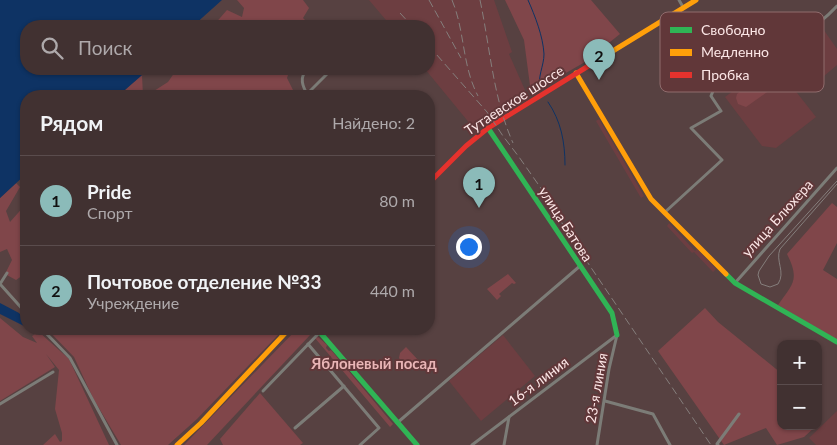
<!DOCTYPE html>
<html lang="ru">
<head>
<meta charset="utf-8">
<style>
	:root { --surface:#413131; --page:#4c3d3d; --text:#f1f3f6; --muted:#aea9ab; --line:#5a4c4d; --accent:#8bbbb9 }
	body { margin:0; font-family:Lato,sans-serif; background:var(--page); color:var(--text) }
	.controls { position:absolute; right:15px; bottom:15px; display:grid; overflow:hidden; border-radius:10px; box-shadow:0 1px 4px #0004 }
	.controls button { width:45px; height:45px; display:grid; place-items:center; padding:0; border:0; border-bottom:1px solid var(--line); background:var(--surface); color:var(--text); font:25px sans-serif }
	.you { position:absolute; left:468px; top:246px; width:18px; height:18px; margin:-12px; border:4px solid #fff; border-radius:50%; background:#1a73e8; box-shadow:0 0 0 8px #1a73e833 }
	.badge { display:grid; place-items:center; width:32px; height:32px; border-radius:50%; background:var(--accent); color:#111; font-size:16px; font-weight:700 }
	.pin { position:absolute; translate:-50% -41px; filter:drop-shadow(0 1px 2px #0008) }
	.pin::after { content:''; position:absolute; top:26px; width:18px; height:15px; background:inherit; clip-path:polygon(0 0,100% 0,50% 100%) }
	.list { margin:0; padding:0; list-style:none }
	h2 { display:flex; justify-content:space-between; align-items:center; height:65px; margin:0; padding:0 20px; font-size:21px }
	h2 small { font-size:16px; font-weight:400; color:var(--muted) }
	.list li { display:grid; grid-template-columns:32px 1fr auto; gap:15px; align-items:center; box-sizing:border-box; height:90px; padding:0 20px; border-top:1px solid var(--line) }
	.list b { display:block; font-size:19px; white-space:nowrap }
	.list p { margin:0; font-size:16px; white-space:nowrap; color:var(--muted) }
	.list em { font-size:16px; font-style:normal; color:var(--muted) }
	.icon { flex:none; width:28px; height:28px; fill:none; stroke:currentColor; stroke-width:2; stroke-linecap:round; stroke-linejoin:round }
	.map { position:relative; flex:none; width:837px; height:445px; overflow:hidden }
	.search { position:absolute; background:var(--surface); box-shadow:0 1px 4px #0004; left:20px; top:20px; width:415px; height:55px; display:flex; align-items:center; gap:12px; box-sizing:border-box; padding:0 18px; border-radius:20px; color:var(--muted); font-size:19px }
	.panel { position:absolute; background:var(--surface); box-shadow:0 1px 4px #0004; left:20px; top:90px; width:415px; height:245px; border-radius:20px }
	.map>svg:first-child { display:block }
	.built { fill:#6d3e41 }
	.green { fill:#80464a }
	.water { fill:#0e3364 }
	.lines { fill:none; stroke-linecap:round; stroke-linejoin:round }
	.stream { stroke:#0e3364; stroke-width:1 }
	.street { stroke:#7c7c77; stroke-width:3 }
	.fast { stroke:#30b455; stroke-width:5 }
	.slow { stroke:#ff9f0a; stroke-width:5 }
	.jam { stroke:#e5322d; stroke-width:5 }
	.tram { stroke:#857e7c; stroke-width:1 }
	.rail { stroke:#857e7c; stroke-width:1; stroke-dasharray:8 4; stroke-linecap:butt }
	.labels { text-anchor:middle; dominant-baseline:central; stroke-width:4; stroke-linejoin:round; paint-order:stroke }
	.street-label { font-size:14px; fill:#fce6e6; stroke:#613739 }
	.neighbourhood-label { font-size:15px; font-weight:bold; fill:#e9b5b6; stroke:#613739 }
	.key { fill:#613739; stroke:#906c6d; stroke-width:1 }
	.key-label { font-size:14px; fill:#fce6e6 }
</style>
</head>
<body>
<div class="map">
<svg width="837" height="445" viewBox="0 0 837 445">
	<rect width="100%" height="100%" fill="#574141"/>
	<g class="built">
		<path d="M369,0H494L512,52L509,54L525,90L524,93L471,125L425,69H429V26H391Z"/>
		<path d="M821,26L837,49V65L824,76L815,66L793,85L769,56L795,45Z"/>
		<path d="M772,61L816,117L776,148L762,146L725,97Z"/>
		<path d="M599,119L644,196L641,198L596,121Z"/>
		<path d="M669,223L695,251L697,249L716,269L713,272L694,252L692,253L667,226Z"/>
		<path d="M503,335L535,376L481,421L449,381Z"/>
		<path d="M837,411V445H816L809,438Z"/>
	</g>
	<g class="green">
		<path d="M237,0H303L309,8L303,18L311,26H213L227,10L242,17L244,8Z"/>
		<path d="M505,0H591L620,34L585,62L531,93L524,40Z"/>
		<path d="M177,69H290L287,78L296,96H146L168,82Z"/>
		<path d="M761,74H768L773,78L774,84L770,90L746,107L738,104L736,98L737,94Z"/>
		<path d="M142,75L143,96H118Z"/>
		<path d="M16,183L20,187L6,211L10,222L26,204V273L16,280L5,274L12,260L7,249L0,252V198Z"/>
		<path d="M832,203L837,207V243L823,270L837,279V340L778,305C793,284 800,280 787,254Z"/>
		<path d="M508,274L516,283L514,284L512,283L499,294L501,296L497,300L487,289Z"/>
		<path d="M705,308L718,322L781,373V426H816L804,437L777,445L766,428L724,445L658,351Z"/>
		<path d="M0,318L23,337L37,343L32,336L39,332L69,359L109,445H43L55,434L60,442L62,441V433L55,409L59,370L46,354L55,367L0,401Z"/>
		<path d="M47,329H274L279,334L197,419L168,445H121L93,398L74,357Z"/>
		<path d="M297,329H305L311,334L207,445H184Z"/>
		<path d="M318,337L327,345L326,348L329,351L331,350L393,424L390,427L315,338Z"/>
		<path d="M406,347L419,361L407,370L399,358L400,353Z"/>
		<path d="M260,393L303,443L300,445H223L220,439Z"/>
	</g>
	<g class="water">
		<path d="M0,0H222L193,26H26V69H149L118,96H26V174L0,198Z"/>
		<path d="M0,303L19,313L26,321V327L0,314Z"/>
	</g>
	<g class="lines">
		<g class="stream">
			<path d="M528,0C535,16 543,36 544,54C544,66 537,77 540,90"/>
			<path d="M548,102C561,121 565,142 565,165"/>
		</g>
		<g class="street">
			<path d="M679,0L683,7"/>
			<path d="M308,69C298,77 303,87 308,96"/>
			<path d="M307,94L332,69"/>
			<path d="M664,213L722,160L691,128L721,111L711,96L717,81L771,47C797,41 819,25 837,6"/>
			<path d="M7,273L0,284L26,313"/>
			<path d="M735,283L837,168"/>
			<path d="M42,329L70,358L117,445"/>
			<path d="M276,329L282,336"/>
			<path d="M308,344L379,428L360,445"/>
			<path d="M263,391L320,332"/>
			<path d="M605,401L653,414L670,445"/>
			<path d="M0,404L53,372"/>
			<path d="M397,423L580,266"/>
			<path d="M295,428L344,386"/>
			<path d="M472,445L617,335"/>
			<path d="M504,445L509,417"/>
			<path d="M597,445L609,369L617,335"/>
			<path d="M718,445L717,444L739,414"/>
		</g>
		<g class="fast">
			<path d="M488,128L612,313L617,335"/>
			<path d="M726,274L735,283L837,342"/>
			<path d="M317,329L417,445"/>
		</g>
		<g class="slow">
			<path d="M590,65L696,0"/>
			<path d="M576,73L651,199L726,274"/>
			<path d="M177,445L201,423L289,329"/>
		</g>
		<path class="jam" d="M429,183L466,146L488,128L590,65"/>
		<path class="tram" d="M837,181L769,256L759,271L758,275L761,284L770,287L778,284C786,272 775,261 780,249L837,184"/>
		<g class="rail">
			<path d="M429,0L461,58"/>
			<path d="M452,0C465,31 462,66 478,96"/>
			<path d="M480,0C490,47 493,98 513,143"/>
			<path d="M400,13L412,26"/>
			<path d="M429,46L487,112L503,136L519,157L545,194L569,235L711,445"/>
		</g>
	</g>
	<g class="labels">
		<g class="street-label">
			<text transform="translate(514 100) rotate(-33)">Тутаевское шоссе</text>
			<text transform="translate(777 218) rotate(-48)">улица Блюхера</text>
			<text transform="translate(566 224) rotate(57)">улица Батова</text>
			<text transform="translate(538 381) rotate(-37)">16-я линия</text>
			<text transform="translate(596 388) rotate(-80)">23-я линия</text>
		</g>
		<g class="neighbourhood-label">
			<text x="374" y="363">Яблоневый посад</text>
		</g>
	</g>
	<rect x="660" y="12" width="164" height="80" rx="8" class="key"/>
	<rect x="670" y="27" width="22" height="6" fill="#30b455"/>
	<rect x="670" y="49" width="22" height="7" fill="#ff9f0a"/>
	<rect x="670" y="72" width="22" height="6" fill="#e5322d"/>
	<g class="key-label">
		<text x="701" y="35">Свободно</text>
		<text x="701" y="57">Медленно</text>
		<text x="701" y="80">Пробка</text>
	</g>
</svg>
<div class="controls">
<button>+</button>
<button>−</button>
</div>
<div class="you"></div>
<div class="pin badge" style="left:479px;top:208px">1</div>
<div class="pin badge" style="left:599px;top:80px">2</div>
<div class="search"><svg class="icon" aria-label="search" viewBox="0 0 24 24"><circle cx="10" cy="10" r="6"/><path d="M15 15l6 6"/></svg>Поиск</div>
<section class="panel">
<h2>Рядом<small>Найдено: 2</small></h2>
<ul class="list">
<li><span class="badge">1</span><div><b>Pride</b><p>Спорт</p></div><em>80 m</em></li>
<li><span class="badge">2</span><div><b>Почтовое отделение №33</b><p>Учреждение</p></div><em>440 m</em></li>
</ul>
</section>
</div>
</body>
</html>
